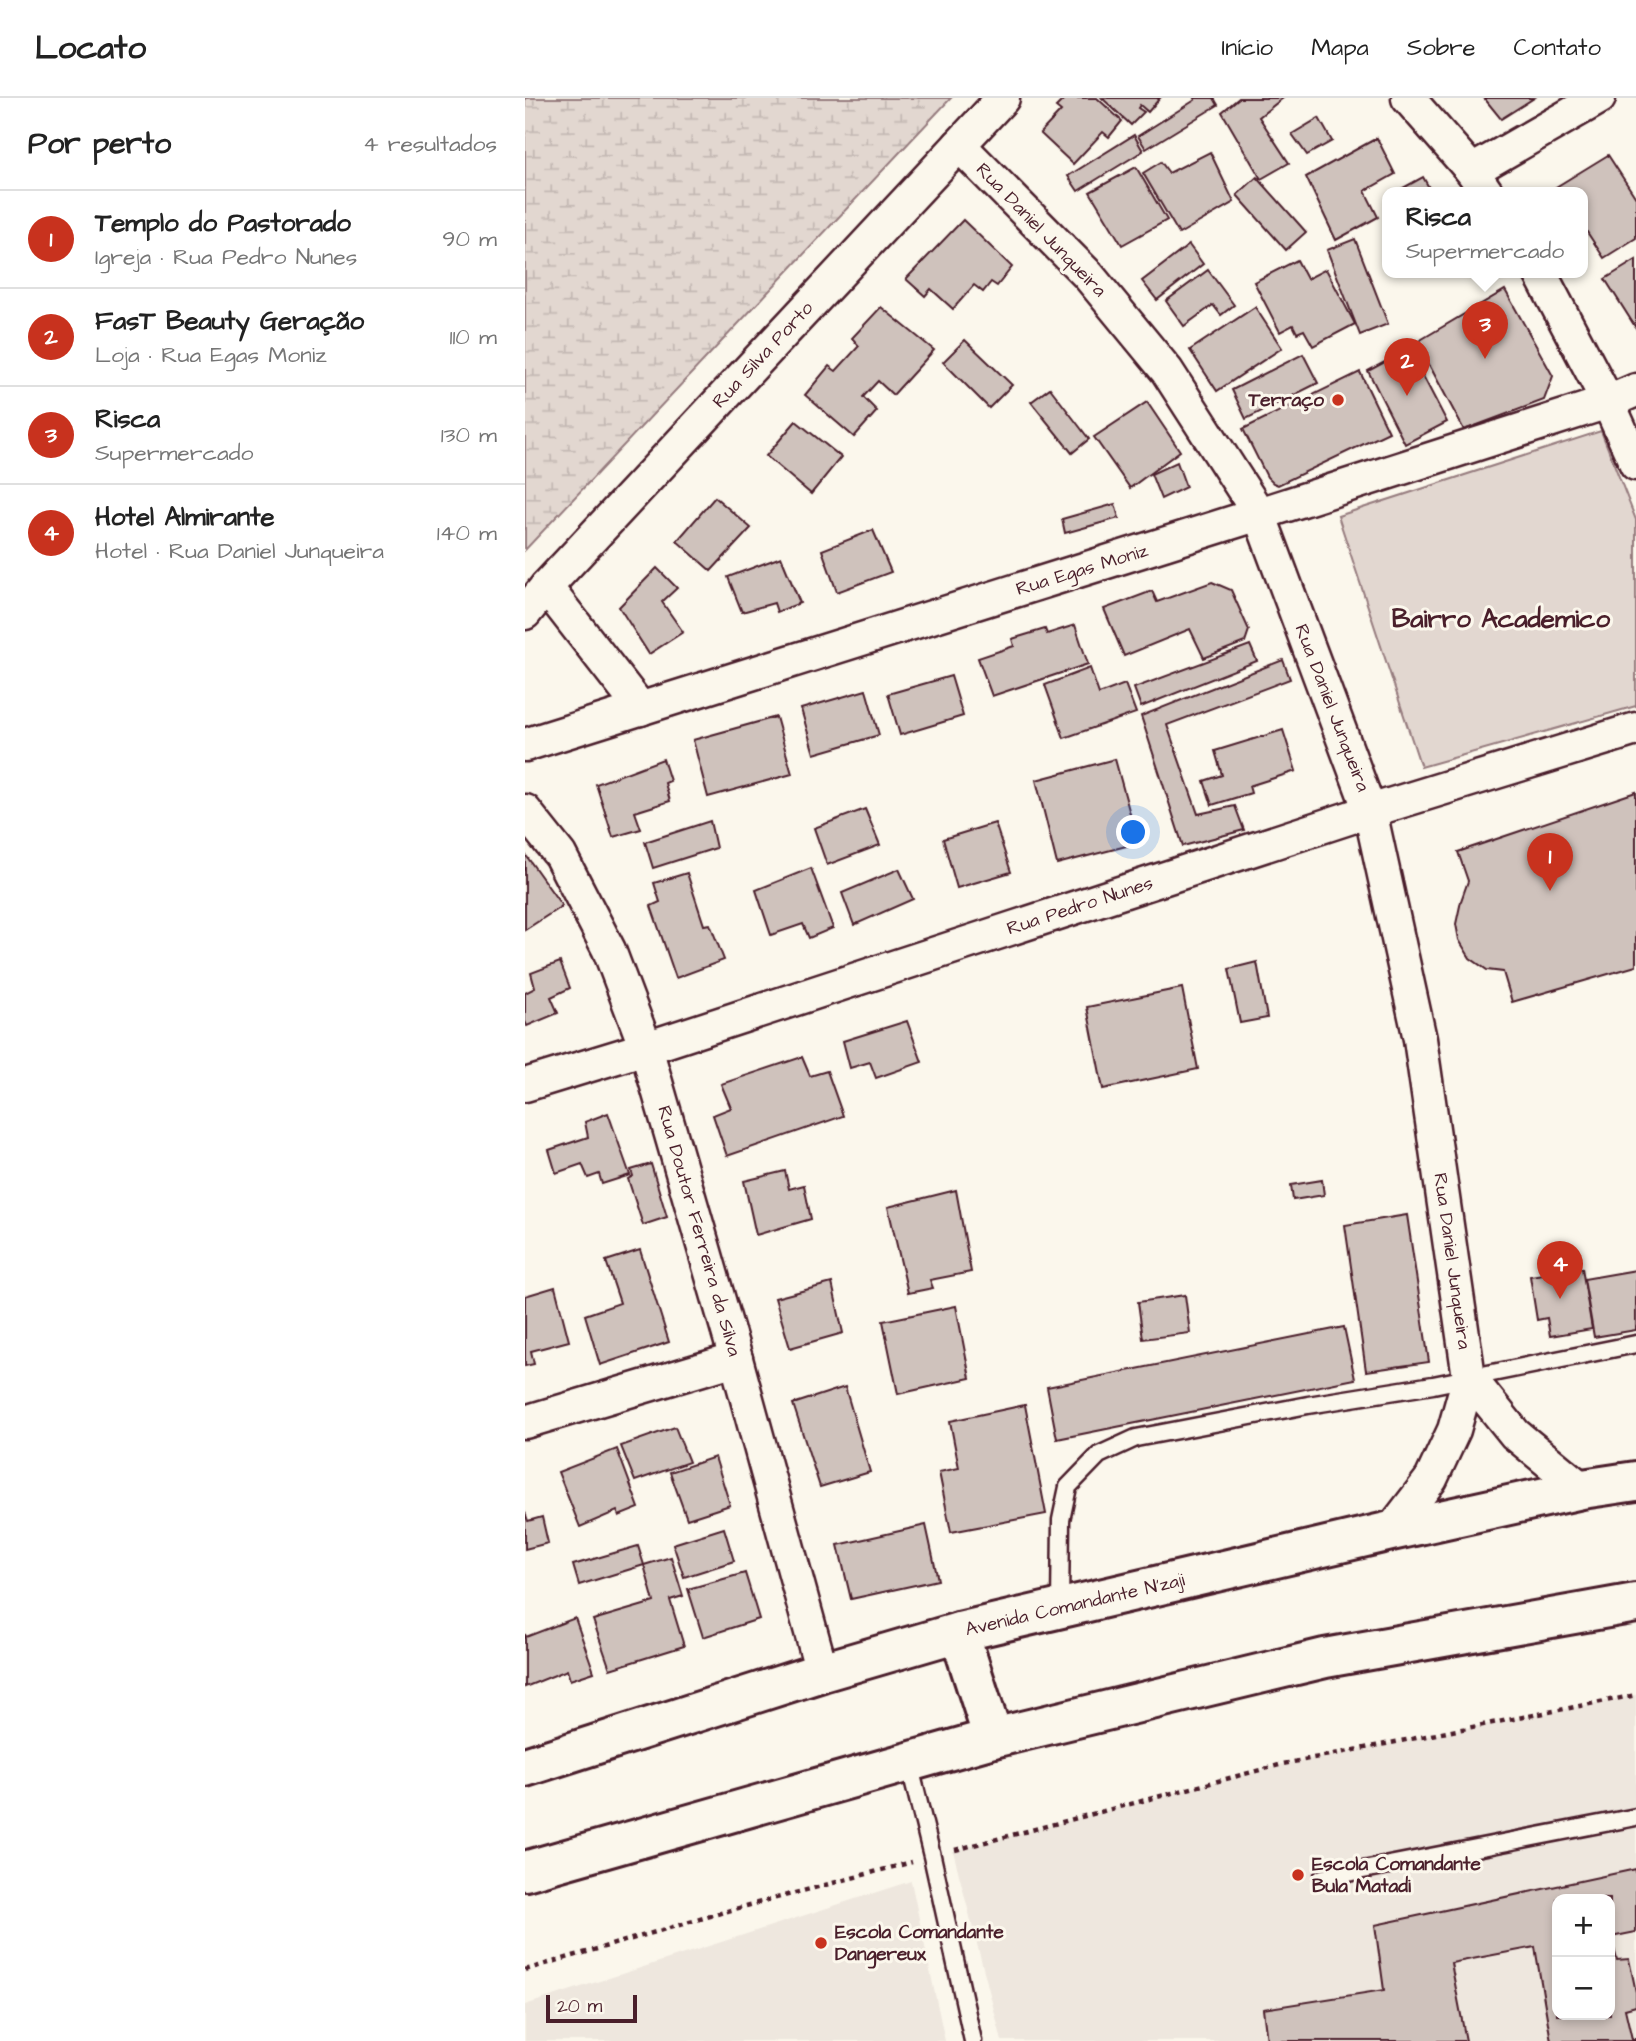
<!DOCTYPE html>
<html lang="pt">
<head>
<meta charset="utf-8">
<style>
	:root { --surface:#fff; --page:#f2f2f2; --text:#222; --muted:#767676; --line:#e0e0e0; --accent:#c8321e }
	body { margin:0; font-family:"Architects Daughter",sans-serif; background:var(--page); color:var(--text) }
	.controls { position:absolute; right:21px; bottom:21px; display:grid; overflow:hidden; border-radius:14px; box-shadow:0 4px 10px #0003 }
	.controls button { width:63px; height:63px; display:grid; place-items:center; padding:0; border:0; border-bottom:2px solid var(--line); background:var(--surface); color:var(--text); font:35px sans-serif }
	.scale { position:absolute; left:21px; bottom:18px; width:91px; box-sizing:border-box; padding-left:7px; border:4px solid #4a1f2b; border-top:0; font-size:19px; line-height:24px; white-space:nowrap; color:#4a1f2b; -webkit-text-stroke:5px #fbf7ec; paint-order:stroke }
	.you { position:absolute; left:609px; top:735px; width:24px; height:24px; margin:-18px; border:5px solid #fff; border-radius:50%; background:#1a73e8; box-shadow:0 0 0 10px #1a73e833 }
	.badge { display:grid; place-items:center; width:46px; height:46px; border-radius:50%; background:var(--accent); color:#fff; font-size:23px; font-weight:700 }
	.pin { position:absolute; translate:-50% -58px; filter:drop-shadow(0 2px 4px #0008) }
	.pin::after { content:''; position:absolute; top:37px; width:24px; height:21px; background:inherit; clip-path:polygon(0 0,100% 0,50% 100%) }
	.popup { position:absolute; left:857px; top:89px; width:206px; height:91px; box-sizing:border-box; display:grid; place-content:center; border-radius:14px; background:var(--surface); filter:drop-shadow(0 2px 5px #0005); font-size:23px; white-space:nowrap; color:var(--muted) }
	.popup b { font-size:26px; color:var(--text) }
	.popup::after { content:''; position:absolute; left:50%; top:100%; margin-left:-14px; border:14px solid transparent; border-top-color:var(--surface) }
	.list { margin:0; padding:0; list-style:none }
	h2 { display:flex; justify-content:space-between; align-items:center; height:91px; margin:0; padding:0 28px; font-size:30px }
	h2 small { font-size:23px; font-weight:400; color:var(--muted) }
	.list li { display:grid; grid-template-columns:46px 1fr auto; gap:21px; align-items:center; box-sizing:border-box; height:98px; padding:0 28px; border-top:2px solid var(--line) }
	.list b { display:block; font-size:26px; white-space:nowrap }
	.list p { margin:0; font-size:23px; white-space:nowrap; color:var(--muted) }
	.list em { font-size:23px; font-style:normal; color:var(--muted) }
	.map { position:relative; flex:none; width:1111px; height:1943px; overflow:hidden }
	header { display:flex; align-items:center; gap:42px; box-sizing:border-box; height:98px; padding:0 35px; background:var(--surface); border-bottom:2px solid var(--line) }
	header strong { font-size:33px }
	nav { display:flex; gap:38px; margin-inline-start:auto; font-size:24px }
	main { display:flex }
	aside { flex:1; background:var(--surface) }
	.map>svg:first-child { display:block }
	.built { fill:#eee7de; fill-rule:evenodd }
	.green { fill:#e2d7d0; stroke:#967b7e; stroke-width:2 }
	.wetland { fill:url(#wetland-marsh); stroke:#967b7e; stroke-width:2 }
	.building { fill:#cfc2bc; stroke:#4a1f2b; stroke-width:2; fill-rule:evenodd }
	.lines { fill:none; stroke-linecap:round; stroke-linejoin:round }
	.service-casing { stroke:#4a1f2b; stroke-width:21 }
	.minor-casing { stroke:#4a1f2b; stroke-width:37 }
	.tertiary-casing { stroke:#4a1f2b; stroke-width:44 }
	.path { stroke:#4a1f2b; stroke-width:4.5; stroke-dasharray:5 5; stroke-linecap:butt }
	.service { stroke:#fbf7ec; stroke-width:16 }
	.minor { stroke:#fbf7ec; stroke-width:32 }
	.tertiary { stroke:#fbf7ec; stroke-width:38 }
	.poi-dot { fill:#c8321e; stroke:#fbf7ec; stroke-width:2.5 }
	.labels { text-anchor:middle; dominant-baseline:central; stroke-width:6; stroke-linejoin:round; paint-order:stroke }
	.street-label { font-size:19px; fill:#4a1f2b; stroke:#fbf7ec }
	.poi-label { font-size:19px; font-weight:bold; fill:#4a1f2b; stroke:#fbf7ec; text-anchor:start }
	.district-label { font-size:26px; font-weight:bold; fill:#4a1f2b; stroke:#fbf7ec }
</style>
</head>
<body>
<header>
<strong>Locato</strong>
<nav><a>Início</a><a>Mapa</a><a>Sobre</a><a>Contato</a></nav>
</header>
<main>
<aside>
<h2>Por perto<small>4 resultados</small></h2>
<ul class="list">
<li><span class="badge">1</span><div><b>Templo do Pastorado</b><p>Igreja · Rua Pedro Nunes</p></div><em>90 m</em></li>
<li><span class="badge">2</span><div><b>FasT Beauty Geração</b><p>Loja · Rua Egas Moniz</p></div><em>110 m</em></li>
<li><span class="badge">3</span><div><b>Risca</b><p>Supermercado</p></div><em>130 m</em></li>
<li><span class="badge">4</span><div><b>Hotel Almirante</b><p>Hotel · Rua Daniel Junqueira</p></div><em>140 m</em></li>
</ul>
</aside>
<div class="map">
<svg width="1111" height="1943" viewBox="0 0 1111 1943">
	<defs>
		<pattern id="wetland-marsh" width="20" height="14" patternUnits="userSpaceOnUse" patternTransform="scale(1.75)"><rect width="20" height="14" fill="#e2d7d0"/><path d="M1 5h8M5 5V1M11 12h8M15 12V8" fill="none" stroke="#c3b8b3"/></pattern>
	</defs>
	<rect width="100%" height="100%" fill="#fbf7ec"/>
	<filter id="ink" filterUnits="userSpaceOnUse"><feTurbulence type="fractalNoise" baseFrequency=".0143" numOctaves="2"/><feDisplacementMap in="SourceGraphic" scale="14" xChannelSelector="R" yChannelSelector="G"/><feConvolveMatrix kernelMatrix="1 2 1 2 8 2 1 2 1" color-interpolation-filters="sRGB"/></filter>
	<g filter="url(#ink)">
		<g class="built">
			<path d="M1111,1597V1943H477L428,1753L758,1666ZM1032,1801H1085V1917H1032Z"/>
			<path d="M386,1783L420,1943H0V1907Z"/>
		</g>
		<path class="green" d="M1076,333L1111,422V608L896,669L813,418Z"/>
		<path class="wetland" d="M0,0H426L0,452Z"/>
		<g class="building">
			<path d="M540,0H572L597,23L584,39L578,34L548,66L515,35L536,13L531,9Z"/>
			<path d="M577,0H635L623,14L615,7L613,10L619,14L606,27Z"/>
			<path d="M669,0H689L693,7L621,51L613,38L670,2Z"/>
			<path d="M714,0H758L734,19L764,65L736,81L697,14Z"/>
			<path d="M959,0H1009L976,21Z"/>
			<path d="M794,20L807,43L782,57L767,36Z"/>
			<path d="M609,37L618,53L553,93L543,78Z"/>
			<path d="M852,40L870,76L840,93L853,119L811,142L781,79Z"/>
			<path d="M685,54L709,104L654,136L618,75L636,64L644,75Z"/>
			<path d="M1083,57L1111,100V140L1079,160L1058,128V95H1028L1026,92Z"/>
			<path d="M611,69L642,122L597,147L565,94Z"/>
			<path d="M732,79L781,134L761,152L712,97Z"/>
			<path d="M898,79L907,95H869Z"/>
			<path d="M438,122L487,169L472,188L466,184L458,194L449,187L428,211L406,191L400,198L381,181Z"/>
			<path d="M830,141L863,226L835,237L802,152Z"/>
			<path d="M664,147L678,166L632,202L617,183Z"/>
			<path d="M772,162L782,181L801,171L830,226L788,248L779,232L772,235L768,227L755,234L729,184Z"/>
			<path d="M1111,162V230L1080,181Z"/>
			<path d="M683,172L709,207L696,217L688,207L659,228L641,203Z"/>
			<path d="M980,192L1028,278L1019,302L939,332L892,244Z"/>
			<path d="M356,209L409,252L368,297L353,283L338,299L352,313L329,339L280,297L304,268L311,273L334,248L327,240Z"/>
			<path d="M730,209L757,250L692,293L665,252Z"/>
			<path d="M440,242L487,287L464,310L418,264Z"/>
			<path d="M884,251L922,324L880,346L843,273Z"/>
			<path d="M778,256L793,285L721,321L707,292Z"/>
			<path d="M835,274L864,334L753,387L748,385L742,379L718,331Z"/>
			<path d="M525,290L564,341L547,355L506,304Z"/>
			<path d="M622,304L655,353L605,390L569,339Z"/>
			<path d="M271,323L316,359L286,396L241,358Z"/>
			<path d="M652,364L661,389L636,401L626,376Z"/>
			<path d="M190,399L226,430L186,473L152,443Z"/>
			<path d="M590,406L594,420L540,435L537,421Z"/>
			<path d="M348,432L366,474L312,494L297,452Z"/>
			<path d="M256,459L275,505L252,514L249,505L217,514L203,479Z"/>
			<path d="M132,470L152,490L137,504L158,534L124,556L94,509Z"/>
			<path d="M687,484L706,492L724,532L720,544L679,560L665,531L599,558L579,511L627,493L632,504Z"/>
			<path d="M550,527L563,566L467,598L453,560L489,548L487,541L520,531L522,536Z"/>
			<path d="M725,547L732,563L616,609L609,590Z"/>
			<path d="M758,562L765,581L642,627L673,716L710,708L719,732L658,748L616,618Z"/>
			<path d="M565,570L574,596L600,586L611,615L539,640L520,587Z"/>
			<path d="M426,578L438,618L375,637L363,596Z"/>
			<path d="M341,592L354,637L289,656L276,611Z"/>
			<path d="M251,619L267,676L183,699L168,642Z"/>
			<path d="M758,632L771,673L724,688L726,695L687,707L679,683L697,677L690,653Z"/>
			<path d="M138,661L145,683L140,685L145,703L110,714L116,731L88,739L71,686Z"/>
			<path d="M590,661L613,745L532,766L511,682Z"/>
			<path d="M1111,694V868L987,904L978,874L962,872L945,860L934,842L931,826L936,803L943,783L933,754Z"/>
			<path d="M340,711L355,747L302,767L289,730Z"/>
			<path d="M185,723L191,750L128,770L120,744Z"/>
			<path d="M470,725L486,774L432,790L418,741Z"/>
			<path d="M0,756L37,808L0,832Z"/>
			<path d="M286,770L308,830L284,840L278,826L246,837L231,792Z"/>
			<path d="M374,771L388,801L329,827L317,795Z"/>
			<path d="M162,775L179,827L185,826L199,862L151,880L126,808L135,804L129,785Z"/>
			<path d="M35,864L45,890L26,899L33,915L2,928L0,923V895L10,890L6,875Z"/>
			<path d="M732,864L742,920L715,925L704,871Z"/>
			<path d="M657,890L673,971L578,991L562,909Z"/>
			<path d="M382,923L397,964L351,980L345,964L325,970L318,943Z"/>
			<path d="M277,959L285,978L302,973L318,1018L202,1058L188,1017L206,1010L196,986Z"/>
			<path d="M83,1015L105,1077L77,1086L74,1076L63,1080L57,1066L31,1075L24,1052L63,1039L60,1024Z"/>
			<path d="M126,1066L142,1119L118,1127L103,1081L108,1078L106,1072Z"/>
			<path d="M260,1073L264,1091L279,1087L286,1121L231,1137L219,1083Z"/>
			<path d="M797,1082L799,1097L768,1102L766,1087Z"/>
			<path d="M431,1092L446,1174L405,1182L408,1190L383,1195L363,1109Z"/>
			<path d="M882,1117L904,1264L841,1273L820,1127Z"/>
			<path d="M115,1152L144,1244L75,1267L60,1217L95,1205L81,1163Z"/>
			<path d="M1057,1170L1067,1231L1025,1238L1022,1220L1012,1222L1005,1178Z"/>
			<path d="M1111,1172V1232L1069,1239L1059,1181Z"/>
			<path d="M307,1185L318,1235L265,1250L250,1200Z"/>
			<path d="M30,1189L44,1243L6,1253L9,1266L0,1268V1198Z"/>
			<path d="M660,1197L665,1235L618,1241L613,1204Z"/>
			<path d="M431,1208L445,1280L373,1296L358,1223Z"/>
			<path d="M819,1229L830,1281L532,1341L522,1289Z"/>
			<path d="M320,1289L345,1374L295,1389L268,1306Z"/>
			<path d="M500,1307L521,1416L426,1434L414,1374L434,1370L425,1323Z"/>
			<path d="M150,1329L164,1364L110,1383L96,1348Z"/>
			<path d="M92,1351L114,1410L94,1418L92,1413L55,1429L33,1374Z"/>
			<path d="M190,1359L205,1407L162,1421L145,1374Z"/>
			<path d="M0,1414L3,1423L17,1419L23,1445L0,1451Z"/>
			<path d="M401,1427L413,1482L326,1501L313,1447Z"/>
			<path d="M199,1430L209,1463L159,1479L148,1446Z"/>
			<path d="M113,1448L119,1467L54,1487L48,1467Z"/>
			<path d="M146,1459L158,1498L145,1502L159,1548L85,1571L68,1522L129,1504L119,1467Z"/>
			<path d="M220,1475L234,1521L178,1539L163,1491Z"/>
			<path d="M50,1520L69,1574L45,1582L42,1572L0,1589V1536L1,1539Z"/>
			<path d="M1111,1771V1834L1086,1839L1092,1862L1104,1861L1111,1894V1908L1100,1911L1107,1941H1111V1943H1026L1010,1849L926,1865L941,1943H742L738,1911L859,1892L850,1827ZM1032,1801H1085V1917H1032Z"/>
		</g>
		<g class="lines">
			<defs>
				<g id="service">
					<path d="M535,1509L536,1422L543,1389L574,1357L611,1340L783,1307L908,1287L1111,1246"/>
					<path d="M384,1665L407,1758L448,1943"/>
					<path d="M797,1780L1111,1719"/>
				</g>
				<g id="minor">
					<path d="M883,0L947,73L962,95"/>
					<path d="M434,47L563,177L642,273L734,416L845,713L895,941L944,1279L929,1332L906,1381L866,1433"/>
					<path d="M947,73L1074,0"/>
					<path d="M1015,175L1083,304L1111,366"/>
					<path d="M21,489L116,611"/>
					<path d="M0,515L21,489L478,0"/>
					<path d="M0,647L734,416L1083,304L1111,292"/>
					<path d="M0,713L35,757L84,852L121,950L211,1261L297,1574"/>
					<path d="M0,987L121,950L845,713L1111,631"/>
					<path d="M944,1279L990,1336L1057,1391"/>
					<path d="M0,1324L211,1261"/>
				</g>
				<g id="tertiary">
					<path d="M434,1534L468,1640"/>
					<path d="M0,1669L297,1574L434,1534L866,1433L1057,1391L1111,1383"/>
					<path d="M0,1773L468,1640L800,1560L1111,1505"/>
				</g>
			</defs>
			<use href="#service" class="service-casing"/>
			<use href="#minor" class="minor-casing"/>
			<use href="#tertiary" class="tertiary-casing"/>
			<g class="path">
				<path d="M430,1752L758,1666L1111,1597"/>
				<path d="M0,1872L206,1812L387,1764"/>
			</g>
			<use href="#service" class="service"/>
			<use href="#minor" class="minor"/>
			<use href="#tertiary" class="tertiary"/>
		</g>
	</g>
	<g class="poi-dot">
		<circle cx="813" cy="302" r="7"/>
		<circle cx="773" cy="1777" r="7"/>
		<circle cx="296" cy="1845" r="7"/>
	</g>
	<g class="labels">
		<g class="street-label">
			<text transform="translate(516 132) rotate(46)">Rua Daniel Junqueira</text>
			<text transform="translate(238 257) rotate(-47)">Rua Silva Porto</text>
			<text transform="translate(557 472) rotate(-17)">Rua Egas Moniz</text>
			<text transform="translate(807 610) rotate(69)">Rua Daniel Junqueira</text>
			<text transform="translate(555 808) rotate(-18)">Rua Pedro Nunes</text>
			<text transform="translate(174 1133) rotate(74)">Rua Doutor Ferreira da Silva</text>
			<text transform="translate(927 1163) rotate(82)">Rua Daniel Junqueira</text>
			<text transform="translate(550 1507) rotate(-13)">Avenida Comandante N'zaji</text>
		</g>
		<g class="poi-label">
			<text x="799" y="302" text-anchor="end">Terraço</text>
			<text x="787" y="1766">Escola Comandante<tspan x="787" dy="22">Bula Matadi</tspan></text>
			<text x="310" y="1834">Escola Comandante<tspan x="310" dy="22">Dangereux</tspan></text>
		</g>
		<g class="district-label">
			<text x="976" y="521">Bairro Academico</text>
		</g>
	</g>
</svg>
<div class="controls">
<button>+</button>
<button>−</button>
</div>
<div class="scale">20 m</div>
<div class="you"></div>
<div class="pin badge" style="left:1025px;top:793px">1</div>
<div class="pin badge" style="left:882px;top:298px">2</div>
<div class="pin badge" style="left:960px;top:261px">3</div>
<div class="popup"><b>Risca</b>Supermercado</div>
<div class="pin badge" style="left:1035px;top:1201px">4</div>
</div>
</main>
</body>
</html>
